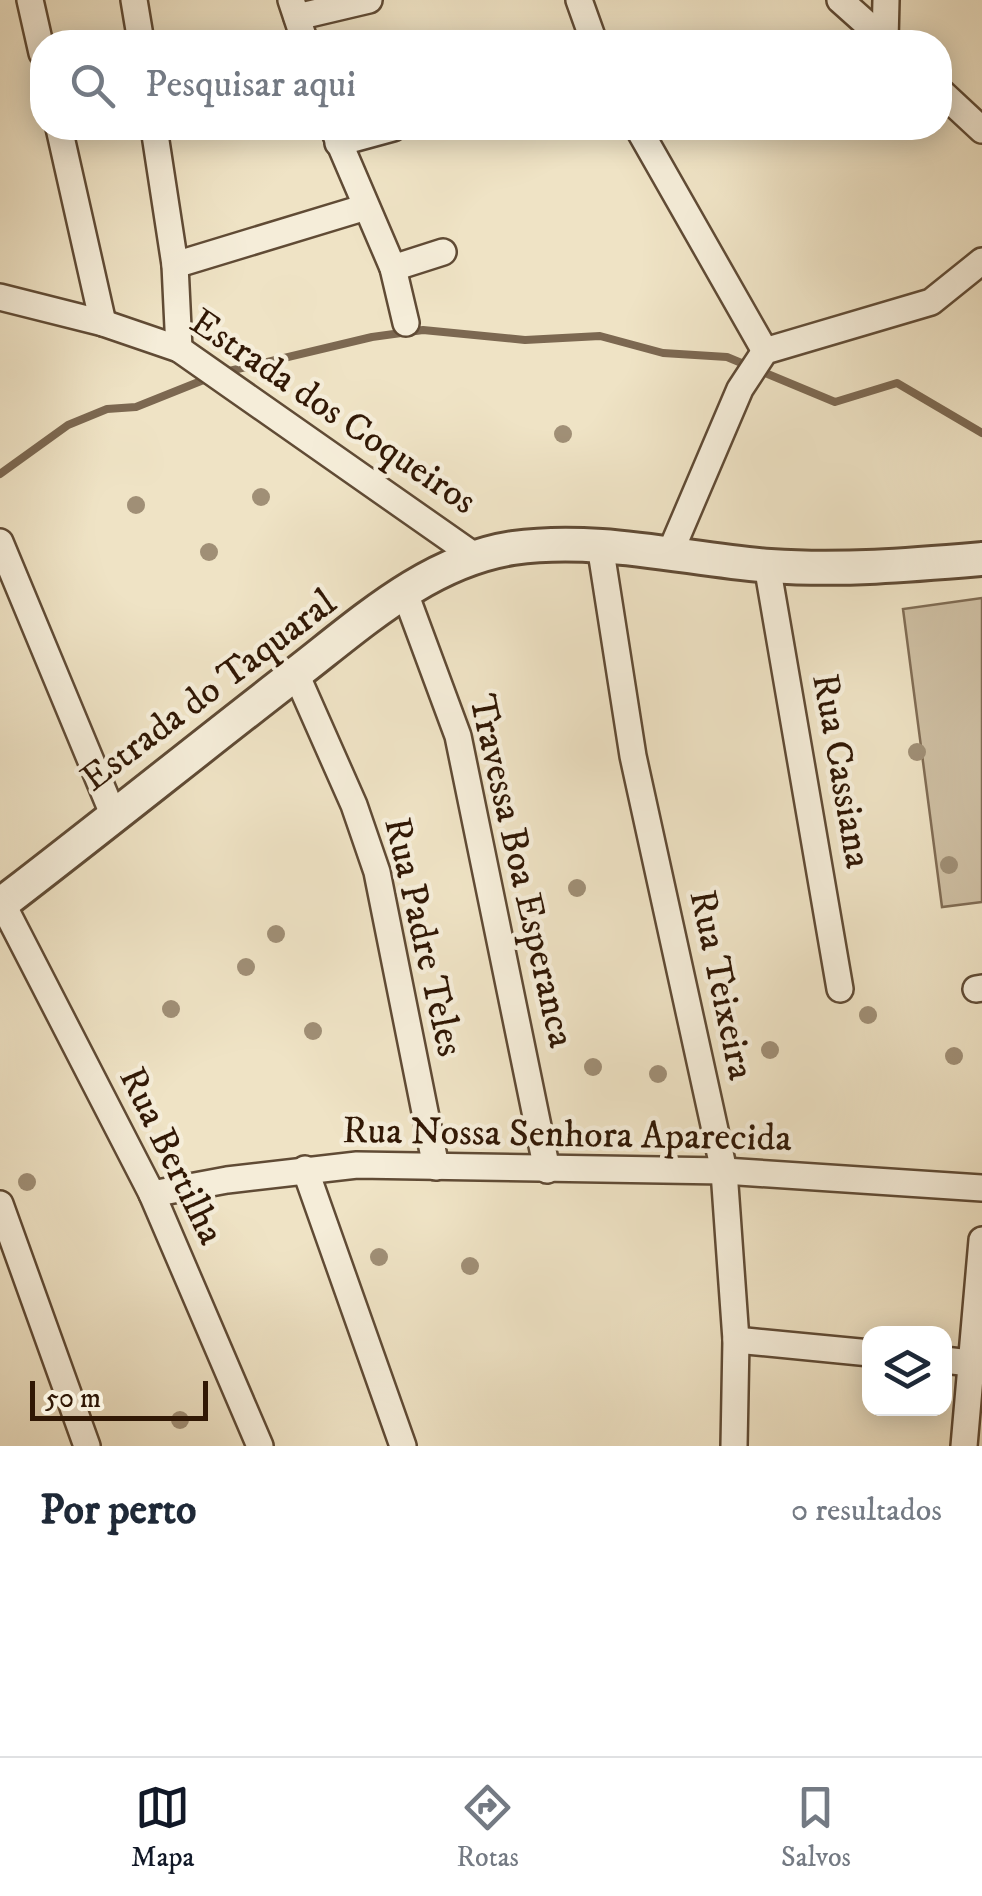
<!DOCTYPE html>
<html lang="pt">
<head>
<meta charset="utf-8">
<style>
	:root { --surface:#fff; --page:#f2f2f3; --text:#1f2937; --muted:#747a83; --line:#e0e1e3; --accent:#111827 }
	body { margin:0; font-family:"IM FELL DW Pica",serif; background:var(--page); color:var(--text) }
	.controls { position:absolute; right:30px; bottom:30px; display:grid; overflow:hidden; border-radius:20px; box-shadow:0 5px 25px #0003 }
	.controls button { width:90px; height:90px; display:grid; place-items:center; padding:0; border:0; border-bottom:2px solid var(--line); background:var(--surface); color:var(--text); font:50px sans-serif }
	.scale { position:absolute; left:30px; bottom:25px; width:178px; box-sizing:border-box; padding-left:10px; border:5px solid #311805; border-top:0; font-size:28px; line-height:35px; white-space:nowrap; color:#311805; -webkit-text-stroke:8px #f5edd9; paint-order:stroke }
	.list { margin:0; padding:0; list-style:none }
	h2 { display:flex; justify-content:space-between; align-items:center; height:130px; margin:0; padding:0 40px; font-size:42px }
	h2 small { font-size:32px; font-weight:400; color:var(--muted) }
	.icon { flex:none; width:55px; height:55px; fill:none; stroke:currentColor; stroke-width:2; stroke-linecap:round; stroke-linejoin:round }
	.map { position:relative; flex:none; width:982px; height:1446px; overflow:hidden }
	.search { position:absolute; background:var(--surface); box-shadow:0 5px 25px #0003; left:30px; right:30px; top:30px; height:110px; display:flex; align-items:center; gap:25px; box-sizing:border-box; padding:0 35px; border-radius:40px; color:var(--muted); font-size:38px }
	.sheet { height:310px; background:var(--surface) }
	nav { display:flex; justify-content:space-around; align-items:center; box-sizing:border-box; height:140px; border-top:2px solid var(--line); background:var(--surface); font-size:28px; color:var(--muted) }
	nav a { display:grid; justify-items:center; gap:5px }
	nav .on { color:var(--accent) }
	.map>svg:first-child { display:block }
	.green { fill:#cfc0a4; stroke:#806c54; stroke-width:2.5 }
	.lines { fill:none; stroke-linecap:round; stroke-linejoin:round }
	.stream { stroke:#7c6851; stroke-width:8 }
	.minor-casing { stroke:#604b35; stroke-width:30 }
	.tertiary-casing { stroke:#604b35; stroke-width:38 }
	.minor { stroke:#f5edd9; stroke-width:25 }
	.tertiary { stroke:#f5edd9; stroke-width:32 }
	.tree { fill:#a08f76 }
	.labels { text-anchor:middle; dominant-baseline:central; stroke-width:9; stroke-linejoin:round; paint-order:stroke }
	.street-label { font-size:38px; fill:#311805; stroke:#f5edd9 }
</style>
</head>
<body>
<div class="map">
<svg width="982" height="1446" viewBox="0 0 982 1446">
	<rect width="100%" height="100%" fill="#efe3c5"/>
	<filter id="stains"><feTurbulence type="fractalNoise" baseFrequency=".002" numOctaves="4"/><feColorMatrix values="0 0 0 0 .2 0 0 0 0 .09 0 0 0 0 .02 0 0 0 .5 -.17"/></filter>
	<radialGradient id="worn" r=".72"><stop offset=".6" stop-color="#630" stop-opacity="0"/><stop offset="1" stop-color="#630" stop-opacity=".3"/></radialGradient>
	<path class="green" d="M982,598V902L942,907L903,609Z"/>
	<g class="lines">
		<g class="stream">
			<path d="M225,372L372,337L423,330L525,340L600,336L663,353L727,357L835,402L897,383L982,433"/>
			<path d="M0,474L68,425L107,409L136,407L211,377"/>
		</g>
		<defs>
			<g id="minor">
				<path d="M30,0L42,53"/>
				<path d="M134,0L141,42"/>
				<path d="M291,0L305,42"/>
				<path d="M579,0L594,42"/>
				<path d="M840,0L887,42"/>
				<path d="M297,17L369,0"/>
				<path d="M885,41L886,0"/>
				<path d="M940,91L982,130"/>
				<path d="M59,128L103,323"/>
				<path d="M154,128L175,265L179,349"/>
				<path d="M333,128L393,268L406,323"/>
				<path d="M638,128L765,351"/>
				<path d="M338,143L393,128"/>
				<path d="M175,265L366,207"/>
				<path d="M393,268L443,252"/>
				<path d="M0,297L103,323L179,349L476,557"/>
				<path d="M0,542L113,814"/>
				<path d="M600,545L633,756L724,1171L736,1340L734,1446"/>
				<path d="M670,553L740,389L765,351L931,302L982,261"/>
				<path d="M767,565L840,989"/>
				<path d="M405,593L458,736L547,1170"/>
				<path d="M296,674L354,805L377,872L436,1167"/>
				<path d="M0,899L152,1194L260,1446"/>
				<path d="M976,989L982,988"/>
				<path d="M305,1169L403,1446"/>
				<path d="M152,1194L227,1180L357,1165L724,1171L982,1188"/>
				<path d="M0,1204L87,1446"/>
				<path d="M736,1340L870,1353"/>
				<path d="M944,1360L970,1363"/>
				<path d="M964,1446L982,1240"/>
			</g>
			<path id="tertiary" d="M0,905C94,833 187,758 281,685C352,632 422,562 513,548C600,536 684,559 770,566C841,571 911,565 982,559"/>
		</defs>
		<use href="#minor" class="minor-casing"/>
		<use href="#tertiary" class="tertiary-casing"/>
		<use href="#minor" class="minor"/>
		<use href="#tertiary" class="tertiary"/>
	</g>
	<g class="tree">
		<circle cx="563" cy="434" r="9"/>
		<circle cx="261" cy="497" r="9"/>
		<circle cx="136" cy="505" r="9"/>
		<circle cx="209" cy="552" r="9"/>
		<circle cx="917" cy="752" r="9"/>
		<circle cx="949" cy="865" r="9"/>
		<circle cx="577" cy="888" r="9"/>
		<circle cx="276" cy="934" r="9"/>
		<circle cx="246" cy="967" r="9"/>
		<circle cx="171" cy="1009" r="9"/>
		<circle cx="868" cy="1015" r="9"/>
		<circle cx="313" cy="1031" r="9"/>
		<circle cx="770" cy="1050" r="9"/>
		<circle cx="954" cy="1056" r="9"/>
		<circle cx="593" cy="1067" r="9"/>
		<circle cx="658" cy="1074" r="9"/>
		<circle cx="27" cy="1182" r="9"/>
		<circle cx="379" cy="1257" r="9"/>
		<circle cx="470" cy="1266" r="9"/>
		<circle cx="180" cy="1420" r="9"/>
	</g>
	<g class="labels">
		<g class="street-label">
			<text transform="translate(333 412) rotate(34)">Estrada dos Coqueiros</text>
			<text transform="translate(209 691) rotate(-37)">Estrada do Taquaral</text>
			<text transform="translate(841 771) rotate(80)">Rua Cassiana</text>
			<text transform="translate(521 871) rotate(77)">Travessa Boa Esperanca</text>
			<text transform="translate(423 937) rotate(77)">Rua Padre Teles</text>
			<text transform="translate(721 985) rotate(78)">Rua Teixeira</text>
			<text transform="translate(567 1135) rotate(1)">Rua Nossa Senhora Aparecida</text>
			<text transform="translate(171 1156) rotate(64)">Rua Bertilha</text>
		</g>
	</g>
	<rect width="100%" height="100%" filter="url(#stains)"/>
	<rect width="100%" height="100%" fill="url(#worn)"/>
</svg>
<div class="controls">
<button><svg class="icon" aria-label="layers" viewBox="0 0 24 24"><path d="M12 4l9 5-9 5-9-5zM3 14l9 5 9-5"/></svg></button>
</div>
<div class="scale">50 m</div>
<div class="search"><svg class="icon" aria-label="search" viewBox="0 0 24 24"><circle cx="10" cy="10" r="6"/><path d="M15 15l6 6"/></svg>Pesquisar aqui</div>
</div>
<section class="sheet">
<h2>Por perto<small>0 resultados</small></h2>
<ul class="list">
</ul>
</section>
<nav>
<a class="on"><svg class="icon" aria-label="map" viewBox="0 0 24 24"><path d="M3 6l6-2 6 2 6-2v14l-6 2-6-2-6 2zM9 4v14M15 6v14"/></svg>Mapa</a>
<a><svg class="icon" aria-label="directions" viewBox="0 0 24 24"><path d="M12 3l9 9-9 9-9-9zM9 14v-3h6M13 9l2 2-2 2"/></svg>Rotas</a>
<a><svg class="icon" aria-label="saved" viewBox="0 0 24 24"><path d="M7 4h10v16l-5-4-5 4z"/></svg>Salvos</a>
</nav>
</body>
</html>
